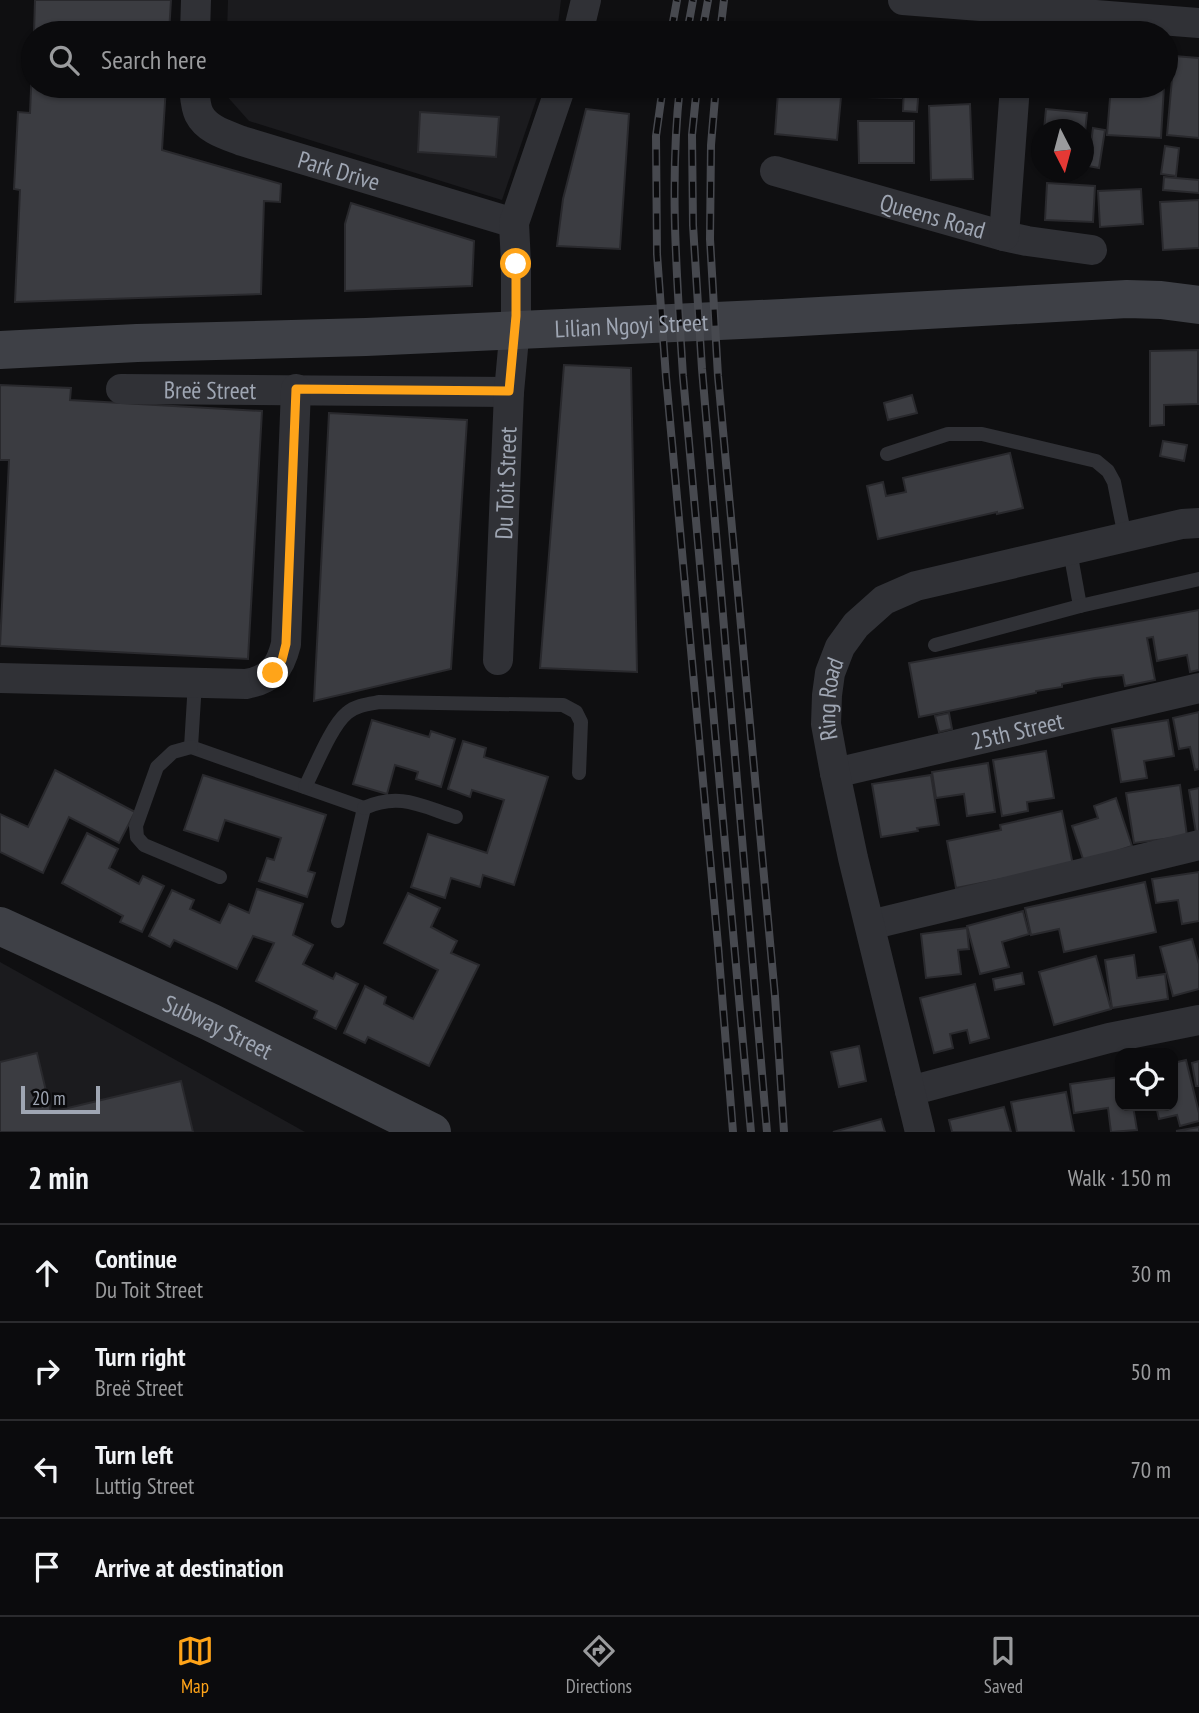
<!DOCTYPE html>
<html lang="en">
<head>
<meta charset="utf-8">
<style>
	:root { --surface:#0b0b0d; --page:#141416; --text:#f1f3f6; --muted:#9a9b9d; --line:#2b2b2e; --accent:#ffa419 }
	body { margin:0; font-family:"PT Sans Narrow",sans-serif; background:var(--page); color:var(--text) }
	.controls { position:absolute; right:21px; bottom:21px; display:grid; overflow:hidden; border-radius:14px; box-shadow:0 2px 5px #0004 }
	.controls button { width:63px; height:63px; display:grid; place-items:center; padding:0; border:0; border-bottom:2px solid var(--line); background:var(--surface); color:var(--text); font:35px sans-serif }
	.compass { position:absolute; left:1031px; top:119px; width:63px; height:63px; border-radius:50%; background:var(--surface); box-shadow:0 2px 5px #0004; rotate:174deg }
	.scale { position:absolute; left:21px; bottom:18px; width:79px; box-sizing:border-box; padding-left:7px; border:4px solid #9fa6b3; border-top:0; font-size:19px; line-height:24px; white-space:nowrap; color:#9fa6b3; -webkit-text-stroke:5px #0a0a0c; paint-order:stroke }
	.stop { position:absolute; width:21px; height:21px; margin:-16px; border:5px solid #ffa419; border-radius:50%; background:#fff }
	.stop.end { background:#ffa419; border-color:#fff; box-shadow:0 2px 7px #0008 }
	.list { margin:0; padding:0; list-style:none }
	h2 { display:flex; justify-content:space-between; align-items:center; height:91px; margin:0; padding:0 28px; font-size:30px }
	h2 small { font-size:23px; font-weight:400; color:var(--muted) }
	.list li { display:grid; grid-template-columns:46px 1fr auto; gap:21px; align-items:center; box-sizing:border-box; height:98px; padding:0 28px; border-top:2px solid var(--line) }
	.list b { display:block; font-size:26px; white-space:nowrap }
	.list p { margin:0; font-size:23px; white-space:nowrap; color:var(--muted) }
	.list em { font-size:23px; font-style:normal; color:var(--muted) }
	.icon { flex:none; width:38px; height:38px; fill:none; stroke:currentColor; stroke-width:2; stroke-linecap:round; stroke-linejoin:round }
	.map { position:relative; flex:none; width:1199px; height:1132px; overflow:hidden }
	.search { position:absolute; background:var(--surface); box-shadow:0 2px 5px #0004; left:21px; right:21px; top:21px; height:77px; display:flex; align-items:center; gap:18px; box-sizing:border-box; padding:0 24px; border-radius:38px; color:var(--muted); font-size:26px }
	.sheet { height:483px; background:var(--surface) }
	nav { display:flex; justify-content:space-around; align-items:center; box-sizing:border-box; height:98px; border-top:2px solid var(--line); background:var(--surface); font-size:19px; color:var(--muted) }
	nav a { display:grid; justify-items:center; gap:4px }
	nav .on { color:var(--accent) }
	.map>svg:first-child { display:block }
	.built { fill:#1b1b1e }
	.building { fill:#3b3c41; stroke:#29292d; stroke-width:2 }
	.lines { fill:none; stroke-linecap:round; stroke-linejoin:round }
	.lane { stroke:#303136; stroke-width:14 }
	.street { stroke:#303136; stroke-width:30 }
	.secondary { stroke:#3e4046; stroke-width:38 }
	.rail-casing { stroke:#47494f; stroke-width:8 }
	.rail { stroke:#0a0a0c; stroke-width:5; stroke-dasharray:16; stroke-linecap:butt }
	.route { stroke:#ffa419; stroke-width:9 }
	.labels { text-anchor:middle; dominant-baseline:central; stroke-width:5; stroke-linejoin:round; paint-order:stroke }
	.street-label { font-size:24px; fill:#9fa6b3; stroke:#0a0a0c }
</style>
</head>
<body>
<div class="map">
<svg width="1199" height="1132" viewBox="0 0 1199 1132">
	<rect width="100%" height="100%" fill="#0f0f11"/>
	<g class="built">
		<path d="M228,0H561L557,33H227Z"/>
		<path d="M225,86H541L502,200L249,121L225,94Z"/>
		<path d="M0,962L305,1132H0Z"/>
	</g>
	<g class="building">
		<path d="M35,0H171L169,33H34Z"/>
		<path d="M33,42V86H166L162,150L281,184L280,202L264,201L261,294L15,302L20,190L14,189L18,112L30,113Z"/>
		<path d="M1174,56L1199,58V138L1167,135Z"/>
		<path d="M904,86H919L917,112L903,111Z"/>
		<path d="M925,86H939L938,95L924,94Z"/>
		<path d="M939,86H980L978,96L939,89Z"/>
		<path d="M1045,86H1105V91L1045,90Z"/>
		<path d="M1111,86H1164L1161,138L1107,135Z"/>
		<path d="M866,87L901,88V98L866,97Z"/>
		<path d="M778,92L841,97L837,140L775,134Z"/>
		<path d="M970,104L973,179L931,180L929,106Z"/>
		<path d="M586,109L629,114L620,249L557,246L563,199Z"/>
		<path d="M1046,109L1087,113L1084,143V130H1044Z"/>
		<path d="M420,112L499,117L496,157L418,152Z"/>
		<path d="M858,121H914V163H859Z"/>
		<path d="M1093,128L1105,130L1099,168L1088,166Z"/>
		<path d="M1165,146L1179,148L1176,176L1161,174Z"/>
		<path d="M1164,177L1199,180V193L1163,190Z"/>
		<path d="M1047,183L1095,186L1093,222L1045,220Z"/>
		<path d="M1141,189L1143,224L1100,227L1098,191Z"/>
		<path d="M1199,200V248L1163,250L1160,202Z"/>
		<path d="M351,203L474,241L472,286L345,291V224Z"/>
		<path d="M1198,350V404L1164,405V425L1150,426V351Z"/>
		<path d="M564,365L631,368L637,672L540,668Z"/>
		<path d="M0,385L71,388L70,400L262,411L248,659L0,646L9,460H0Z"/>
		<path d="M912,395L917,413L888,420L884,403Z"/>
		<path d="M329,413L467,420L451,669L314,701Z"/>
		<path d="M1163,441L1187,445L1184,461L1160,456Z"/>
		<path d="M1010,453L1023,508L997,514V512L878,539L867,486L883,482L886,496L906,492L903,478Z"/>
		<path d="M1199,610V670L1190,672L1187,655L1157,661L1153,637L1147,638L1155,680L1125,686L1123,675L1095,678L1062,684V687L1036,691V693L919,717L909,663Z"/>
		<path d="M1199,712V769L1195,770L1190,747L1179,749L1173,718Z"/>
		<path d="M949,713L952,729L939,732L935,716Z"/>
		<path d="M372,720L429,737L431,731L455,739L441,787L416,779L418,772L395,765L387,794L353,784Z"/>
		<path d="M1168,720L1174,756L1144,761L1147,778L1121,782L1112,729Z"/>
		<path d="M463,741L486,748L484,757L548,777L514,885L483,875L480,887L451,878L445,898L411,887L428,834L487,853L504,800L472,790L470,797L448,789Z"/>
		<path d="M1046,751L1054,798L1027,802L1028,811L1002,816L993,760Z"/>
		<path d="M988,763L995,812L967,816L964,794L936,798L932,772Z"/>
		<path d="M55,770L135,812L119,843L69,817L43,873L0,852V814L28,827Z"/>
		<path d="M203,775L326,815L308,871L315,873L307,897L259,881L267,858L274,860L281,838L225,820L218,841L184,830Z"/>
		<path d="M931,775L939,825L917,828L918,831L881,837L872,784Z"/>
		<path d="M1180,785L1187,836L1134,843L1126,793Z"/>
		<path d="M1199,788V832L1196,833L1189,790Z"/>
		<path d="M1116,798L1132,846L1084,862L1072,826L1098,818L1094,806Z"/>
		<path d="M1062,811L1073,865L956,888L947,841L1001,830L1000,825Z"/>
		<path d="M87,833L118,849L109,868L139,884L143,876L164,886L142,932L120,922L123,916L62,883Z"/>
		<path d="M1199,872V921L1182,924L1178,900L1156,903L1152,879Z"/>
		<path d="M1145,882L1156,932L1064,952L1059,929L1031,935L1025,908Z"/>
		<path d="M257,889L303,904L293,935L313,945L303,964L333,979L336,973L358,984L336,1029L314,1018L317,1011L256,981L274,943L253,936L237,969L174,940L170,947L149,936L172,890L194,900L190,909L220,923L229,904L249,913Z"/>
		<path d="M408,893L440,908L431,927L457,941L451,953L479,965L429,1066L368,1037L365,1043L344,1033L365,986L386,997L384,1004L413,1019L438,970L384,943Z"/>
		<path d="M1023,911L1029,934L1002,942L1009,967L980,974L967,926Z"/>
		<path d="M967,928L969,949L958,950L961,974L926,978L921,934Z"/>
		<path d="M1192,939L1199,964V989L1173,996L1160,947Z"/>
		<path d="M1134,955L1137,978L1165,974L1168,999L1112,1008L1105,960Z"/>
		<path d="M1096,956L1111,1009L1054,1025L1039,972Z"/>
		<path d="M1022,973L1024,984L995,990L993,979Z"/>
		<path d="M975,984L989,1038L970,1043L967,1030L950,1034L953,1048L934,1053L920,998Z"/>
		<path d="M859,1046L866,1081L839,1087L831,1052Z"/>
		<path d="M37,1053L51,1112L181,1081L193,1132H0V1062Z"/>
		<path d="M1186,1060L1199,1113V1121L1180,1126L1177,1115L1159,1119L1156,1106H1173V1063Z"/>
		<path d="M1199,1061V1086H1196L1192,1063Z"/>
		<path d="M1120,1077V1106H1133L1137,1130L1111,1132L1108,1108L1074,1113L1070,1084Z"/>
		<path d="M1066,1092L1074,1132H1017L1011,1102Z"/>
		<path d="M1004,1107L1011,1132H952L949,1120Z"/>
		<path d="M881,1119L885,1132H833Z"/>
		<path d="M1199,1127V1132L1176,1131Z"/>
	</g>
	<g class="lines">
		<g class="lane">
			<path d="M887,454L948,434H982L1096,461L1108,471L1114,482L1125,537"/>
			<path d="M1070,551L1080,606"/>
			<path d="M935,645L1080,606L1199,579"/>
			<path d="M195,682L191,747L364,808L338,921"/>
			<path d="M191,747L173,752L157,767L136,826L137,837L144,845L220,877"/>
			<path d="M305,787C315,768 331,726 347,713C356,705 369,704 380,702L563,705L576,712L581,722L579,773"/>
			<path d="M364,808C400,792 421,806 456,817"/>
		</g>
		<g class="street">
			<path d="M903,0L1199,23"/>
			<path d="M195,33L196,0"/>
			<path d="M578,33L586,0"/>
			<path id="s1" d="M194,86C195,94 195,106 199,114C207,130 227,135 242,141L514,223"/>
			<path id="s2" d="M775,171L1004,236L1027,241L1092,250"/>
			<path d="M1004,236L1015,86"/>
			<path id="s3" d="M121,389L509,392"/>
			<path id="s4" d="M498,660L509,392L516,316V264L514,223L561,86"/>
			<path d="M0,678L246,684C272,679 280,668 286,644L296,389"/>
			<path id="s5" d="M835,773L1199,688"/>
			<path d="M870,925L1199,845"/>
			<path d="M910,1091L1109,1038L1199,1020"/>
			<path id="s6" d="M920,1132L853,858L835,773L826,724L827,695L830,673L840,647L856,625L884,600L916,586L1182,524L1199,523"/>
		</g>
		<g class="secondary">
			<path id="s7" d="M0,350L137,343L366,337L783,318L1127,299L1161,300L1199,305"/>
			<path id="s8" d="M0,926L210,1022L432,1132"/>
		</g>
		<defs>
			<g id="rail">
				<path d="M671,33L677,0"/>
				<path d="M687,33L693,0"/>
				<path d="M702,33L708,0"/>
				<path d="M720,33L724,0"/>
				<path d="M663,86L656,136L657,254L666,377L718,945L733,1132"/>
				<path d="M680,86C669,183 677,279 683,376L751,1132"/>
				<path d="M697,86L692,135L693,225L702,369L767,1132"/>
				<path d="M716,86L711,145L710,239L718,376L775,996L784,1132"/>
			</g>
		</defs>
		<use href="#rail" class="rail-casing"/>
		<use href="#rail" class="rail"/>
	</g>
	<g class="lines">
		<path class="route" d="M273,673L282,660L286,644L296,389L509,391L516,316V264"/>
	</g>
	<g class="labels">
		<g class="street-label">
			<text stroke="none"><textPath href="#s1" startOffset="182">Park Drive</textPath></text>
			<text stroke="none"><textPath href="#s2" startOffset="164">Queens Road</textPath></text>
			<text stroke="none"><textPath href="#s7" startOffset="632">Lilian Ngoyi Street</textPath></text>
			<text stroke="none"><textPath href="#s3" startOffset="89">Breë Street</textPath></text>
			<text stroke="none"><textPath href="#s4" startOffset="177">Du Toit Street</textPath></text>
			<text stroke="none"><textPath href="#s6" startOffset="444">Ring Road</textPath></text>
			<text stroke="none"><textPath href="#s5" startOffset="187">25th Street</textPath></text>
			<text stroke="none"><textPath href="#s8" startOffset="240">Subway Street</textPath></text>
		</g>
	</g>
</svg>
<div class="controls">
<button><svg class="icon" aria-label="locate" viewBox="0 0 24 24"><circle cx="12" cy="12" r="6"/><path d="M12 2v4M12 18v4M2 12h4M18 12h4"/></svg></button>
</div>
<svg class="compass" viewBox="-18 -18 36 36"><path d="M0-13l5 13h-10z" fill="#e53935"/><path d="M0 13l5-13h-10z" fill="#9a9b9d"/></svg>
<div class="scale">20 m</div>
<div class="stop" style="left:516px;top:264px"></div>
<div class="stop end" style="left:273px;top:673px"></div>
<div class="search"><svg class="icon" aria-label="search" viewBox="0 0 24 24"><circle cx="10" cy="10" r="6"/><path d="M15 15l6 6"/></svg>Search here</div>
</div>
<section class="sheet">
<h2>2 min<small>Walk · 150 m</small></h2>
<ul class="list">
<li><svg class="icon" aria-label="ahead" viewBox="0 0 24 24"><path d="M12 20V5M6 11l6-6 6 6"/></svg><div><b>Continue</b><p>Du Toit Street</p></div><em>30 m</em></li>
<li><svg class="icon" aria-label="right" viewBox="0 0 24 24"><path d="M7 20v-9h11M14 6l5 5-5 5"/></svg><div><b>Turn right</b><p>Breë Street</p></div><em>50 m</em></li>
<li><svg class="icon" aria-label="left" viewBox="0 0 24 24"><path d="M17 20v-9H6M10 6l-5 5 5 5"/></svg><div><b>Turn left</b><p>Luttig Street</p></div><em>70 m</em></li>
<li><svg class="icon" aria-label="arrive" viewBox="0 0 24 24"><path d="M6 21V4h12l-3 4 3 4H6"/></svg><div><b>Arrive at destination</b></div></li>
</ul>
</section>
<nav>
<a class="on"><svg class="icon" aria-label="map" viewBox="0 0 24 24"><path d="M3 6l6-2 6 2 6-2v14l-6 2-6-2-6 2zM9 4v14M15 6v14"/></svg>Map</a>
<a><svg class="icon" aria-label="directions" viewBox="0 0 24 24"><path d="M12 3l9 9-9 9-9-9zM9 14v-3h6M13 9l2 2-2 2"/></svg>Directions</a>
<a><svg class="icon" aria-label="saved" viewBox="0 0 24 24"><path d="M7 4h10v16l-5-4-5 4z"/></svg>Saved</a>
</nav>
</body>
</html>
